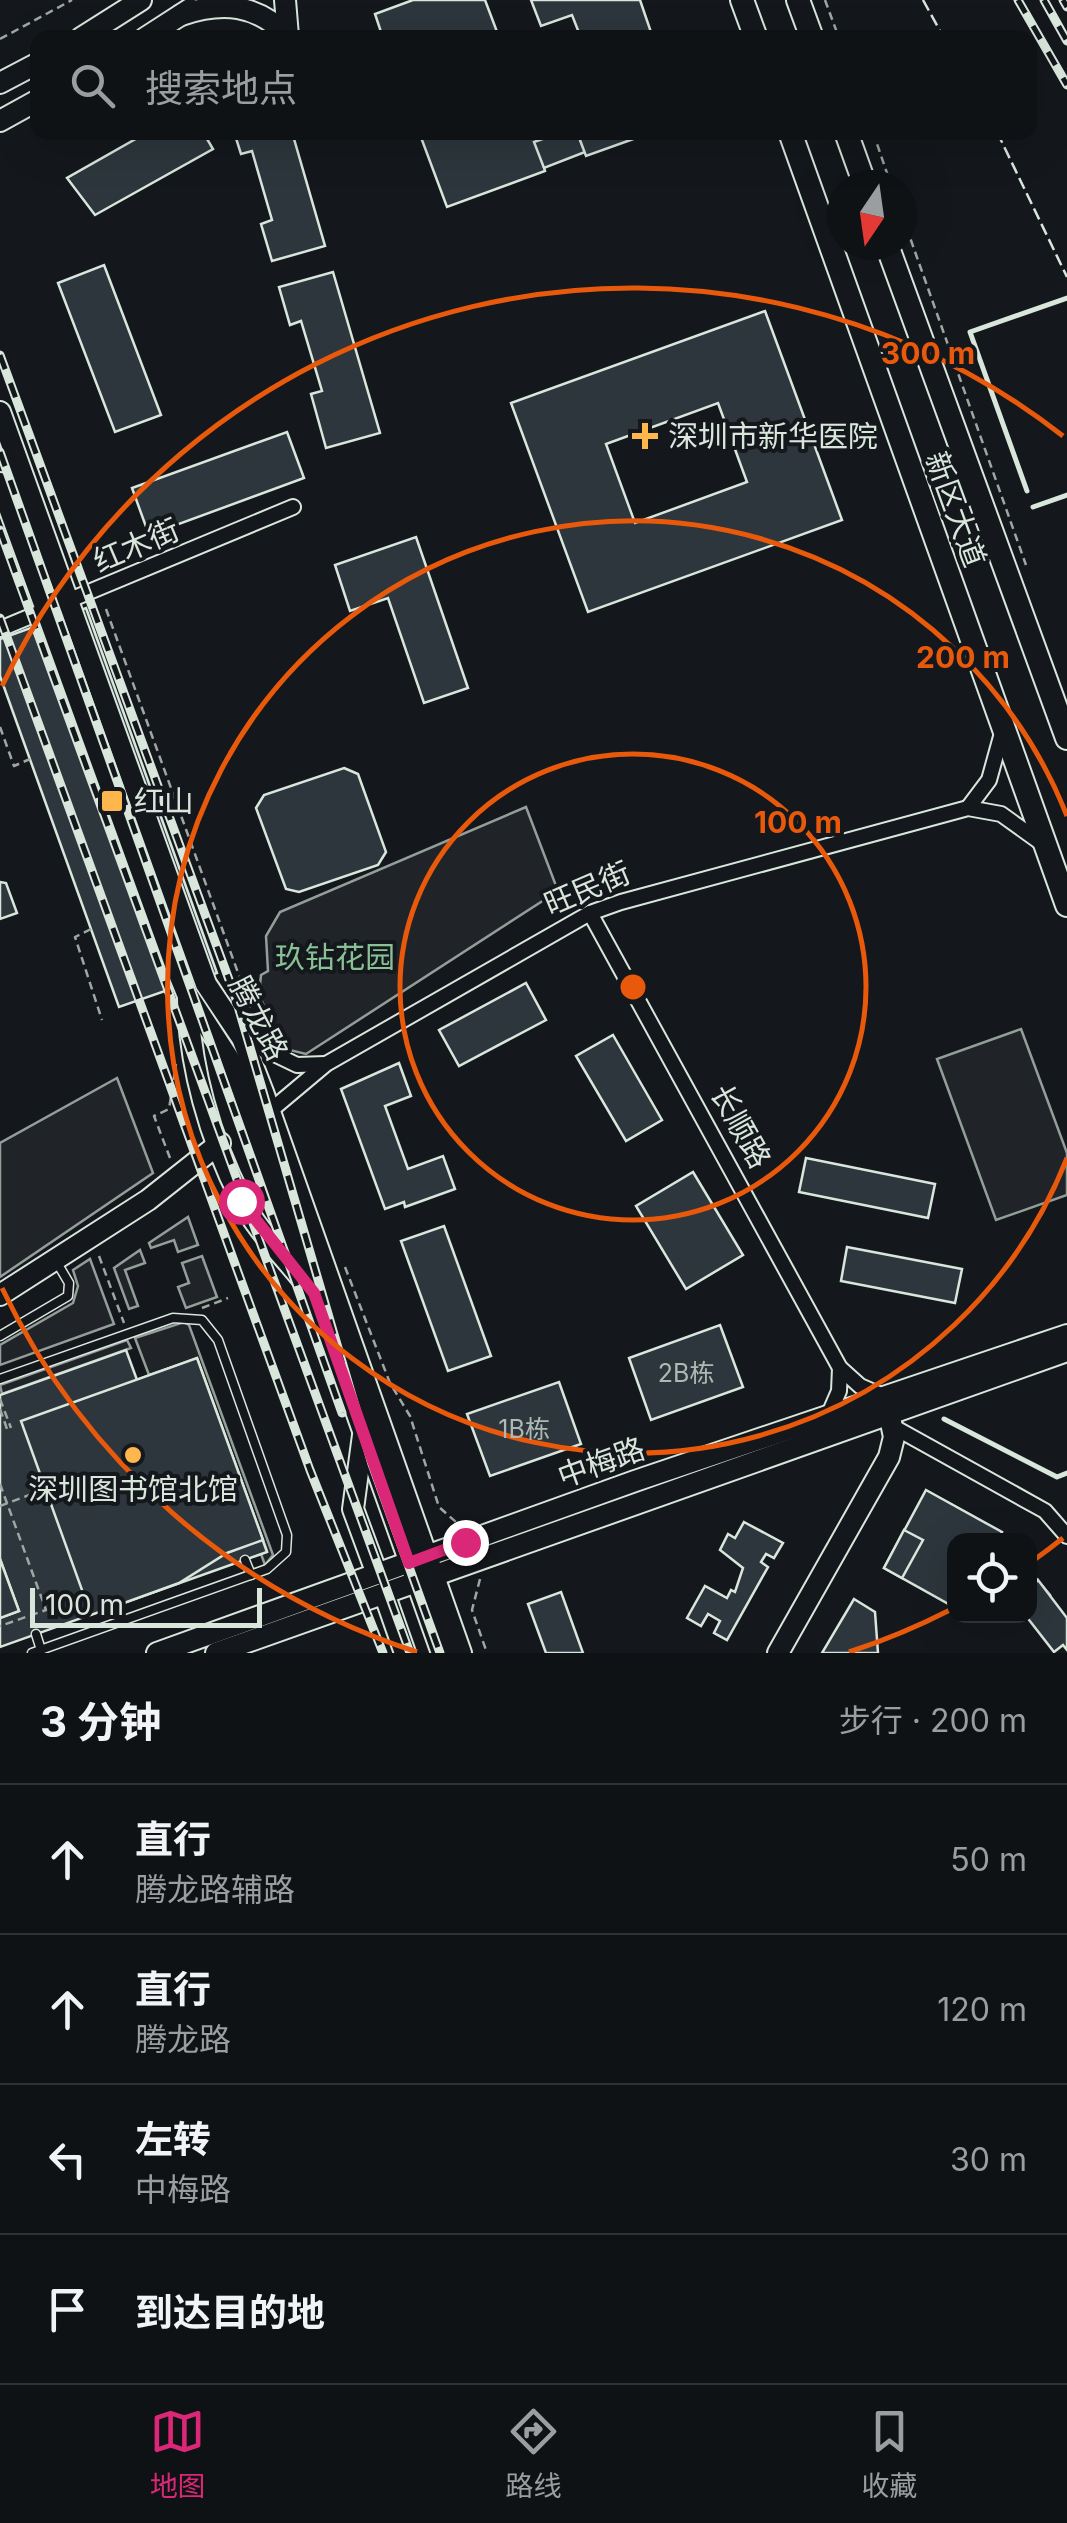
<!DOCTYPE html>
<html lang="zh">
<head>
<meta charset="utf-8">
<style>
	:root { --surface:#0f1215; --page:#181b1e; --text:#f1f3f6; --muted:#9b9ea0; --line:#2f3234; --accent:#db2777 }
	body { margin:0; font-family:Inter,"Noto Sans SC",sans-serif; background:var(--page); color:var(--text) }
	.controls { position:absolute; right:30px; bottom:30px; display:grid; overflow:hidden; border-radius:20px; box-shadow:0 10px 40px #0002 }
	.controls button { width:90px; height:90px; display:grid; place-items:center; padding:0; border:0; border-bottom:2px solid var(--line); background:var(--surface); color:var(--text); font:50px sans-serif }
	.compass { position:absolute; left:827px; top:170px; width:90px; height:90px; border-radius:50%; background:var(--surface); box-shadow:0 10px 40px #0002; rotate:193deg }
	.scale { position:absolute; left:30px; bottom:25px; width:232px; box-sizing:border-box; padding-left:10px; border:5px solid #d8e6dc; border-top:0; font-size:28px; line-height:35px; white-space:nowrap; color:#d8e6dc; -webkit-text-stroke:8px #14181c; paint-order:stroke }
	.stop { position:absolute; width:30px; height:30px; margin:-22px; border:8px solid #db2777; border-radius:50%; background:#fff }
	.stop.end { background:#db2777; border-color:#fff; box-shadow:0 2px 10px #0008 }
	.list { margin:0; padding:0; list-style:none }
	h2 { display:flex; justify-content:space-between; align-items:center; height:130px; margin:0; padding:0 40px; font-size:42px }
	h2 small { font-size:32px; font-weight:400; color:var(--muted) }
	.list li { display:grid; grid-template-columns:65px 1fr auto; gap:30px; align-items:center; box-sizing:border-box; height:150px; padding:0 40px; border-top:2px solid var(--line) }
	.list b { display:block; font-size:38px; white-space:nowrap }
	.list p { margin:0; font-size:32px; white-space:nowrap; color:var(--muted) }
	.list em { font-size:32px; font-style:normal; color:var(--muted) }
	.icon { flex:none; width:55px; height:55px; fill:none; stroke:currentColor; stroke-width:2; stroke-linecap:round; stroke-linejoin:round }
	.map { position:relative; flex:none; width:1067px; height:1653px; overflow:hidden }
	.search { position:absolute; background:var(--surface); box-shadow:0 10px 40px #0002; left:30px; right:30px; top:30px; height:110px; display:flex; align-items:center; gap:25px; box-sizing:border-box; padding:0 35px; border-radius:20px; color:var(--muted); font-size:38px }
	.sheet { height:730px; background:var(--surface) }
	nav { display:flex; justify-content:space-around; align-items:center; box-sizing:border-box; height:140px; border-top:2px solid var(--line); background:var(--surface); font-size:28px; color:var(--muted) }
	nav a { display:grid; justify-items:center; gap:5px }
	nav .on { color:var(--accent) }
	.map>svg:first-child { display:block }
	.green { fill:#202428; stroke:#939e99; stroke-width:2.5 }
	.building { fill:#2c363c; stroke:#d8e6dc; stroke-width:2.5; fill-rule:evenodd }
	.lines { fill:none; stroke-linecap:round; stroke-linejoin:round }
	.lane-casing { stroke:#d8e6dc; stroke-width:11 }
	.street-casing { stroke:#d8e6dc; stroke-width:18 }
	.secondary-casing { stroke:#d8e6dc; stroke-width:24 }
	.primary-casing { stroke:#d8e6dc; stroke-width:26 }
	.path { stroke:#9da8a2; stroke-width:2.5; stroke-dasharray:8 5; stroke-linecap:butt }
	.lane { stroke:#14181c; stroke-width:8 }
	.street { stroke:#14181c; stroke-width:14 }
	.secondary { stroke:#14181c; stroke-width:20 }
	.primary { stroke:#14181c; stroke-width:22 }
	.rail-casing { stroke:#d8e6dc; stroke-width:9 }
	.rail { stroke:#14181c; stroke-width:5; stroke-dasharray:15; stroke-linecap:butt }
	.fence { stroke:#d8e6dc; stroke-width:2.5; stroke-dasharray:12 5; stroke-linecap:butt }
	.wall { stroke:#d8e6dc; stroke-width:5 }
	.route { stroke:#db2777; stroke-width:12 }
	.ring { fill:none; stroke:#e8590c; stroke-width:5 }
	.poi-dot { fill:#ffb74d; stroke:#14181c; stroke-width:4 }
	.labels { text-anchor:middle; dominant-baseline:central; stroke-width:8; stroke-linejoin:round; paint-order:stroke }
	.number-label { font-size:25px; fill:#adbab4 }
	.poi-label { font-size:30px; fill:#d8e6dc; stroke:#14181c; text-anchor:start }
	.street-label { font-size:30px; fill:#d8e6dc; stroke:#14181c }
	.park-label { font-size:30px; fill:#8ac095; stroke:#14181c }
	.centre { fill:#e8590c; stroke:#14181c; stroke-width:5 }
	.ring-label { font-size:30px; text-anchor:middle; font-weight:bold; fill:#e8590c; stroke:#14181c; stroke-width:8; stroke-linejoin:round; paint-order:stroke }
</style>
</head>
<body>
<div class="map">
<svg width="1067" height="1653" viewBox="0 0 1067 1653">
	<rect width="100%" height="100%" fill="#14181c"/>
	<g class="green">
		<path d="M526,807L558,891L306,1054L281,1048L259,994L261,975L268,971L266,936L280,912Z"/>
		<path d="M1021,1029L1067,1153V1195L996,1220L937,1059Z"/>
		<path d="M117,1078L153,1173L0,1277V1143Z"/>
		<path d="M188,1217L198,1245L178,1252L174,1240L151,1248L149,1243Z"/>
		<path d="M140,1250L145,1263L125,1270L138,1306L129,1309L114,1268Z"/>
		<path d="M202,1256L217,1297L186,1308L178,1287L189,1283L182,1263Z"/>
		<path d="M90,1259L114,1324L0,1365V1345L73,1303L78,1286L73,1270Z"/>
		<path d="M184,1322L189,1325L273,1555L265,1565L261,1554L267,1551L197,1359L149,1375L135,1338Z"/>
		<path d="M127,1340L131,1348L2,1394L0,1385Z"/>
	</g>
	<g class="building">
		<path d="M413,0H485L499,37L383,38L375,14Z"/>
		<path d="M531,0H640L653,38H581L572,15L541,26Z"/>
		<path d="M148,132H203L213,149L95,215L67,178Z"/>
		<path d="M234,132H292L325,246L272,261L261,224L272,220L252,151L241,154Z"/>
		<path d="M419,132H534L545,171L447,207Z"/>
		<path d="M562,132H577L585,152L544,168L534,142Z"/>
		<path d="M577,132H653L586,156Z"/>
		<path d="M104,265L161,415L115,432L58,283Z"/>
		<path d="M333,272L380,433L326,448L311,394L322,391L301,321L290,325L279,287Z"/>
		<path d="M765,311L842,520L588,612L511,403ZM718,403L747,482L635,523L606,444Z"/>
		<path d="M287,432L304,478L149,535L132,488Z"/>
		<path d="M416,537L468,688L424,703L388,598L350,611L335,565Z"/>
		<path d="M86,608L217,973L119,1007L0,676V639Z"/>
		<path d="M344,768L358,774L386,852L378,865L299,892L286,889L256,808L264,795Z"/>
		<path d="M0,882L6,883L17,913L0,919Z"/>
		<path d="M526,983L546,1020L459,1066L439,1030Z"/>
		<path d="M613,1035L662,1120L626,1141L576,1056Z"/>
		<path d="M399,1063L411,1096L385,1106L408,1169L443,1156L455,1189L405,1207L404,1202L385,1209L341,1089Z"/>
		<path d="M806,1158L935,1184L928,1218L799,1192Z"/>
		<path d="M693,1172L743,1255L686,1289L636,1206Z"/>
		<path d="M444,1226L491,1356L448,1371L401,1241Z"/>
		<path d="M847,1247L962,1269L955,1303L841,1281Z"/>
		<path d="M720,1325L743,1387L651,1420L629,1358Z"/>
		<path d="M126,1350L137,1380L197,1358L267,1552L0,1647V1618L19,1611L0,1559V1395Z"/>
		<path d="M197,1358L263,1540L227,1553L179,1583L91,1615L21,1421Z"/>
		<path d="M559,1382L581,1444L490,1476L467,1414Z"/>
		<path d="M926,1490L1002,1532L997,1540H954V1607L884,1568Z"/>
		<path d="M744,1522L783,1543L774,1558L766,1554L761,1562L768,1567L727,1640L714,1633L720,1621L708,1614L701,1626L687,1618L705,1586L727,1598L731,1590L735,1592L743,1568L720,1550L728,1534L735,1538Z"/>
		<path d="M904,1530L923,1540L902,1578L884,1568Z"/>
		<path d="M0,1559L19,1611L0,1618Z"/>
		<path d="M1030,1571L1050,1595L1035,1608L1030,1601Z"/>
		<path d="M1038,1580L1067,1618V1650L1063,1645L1054,1652L1026,1616H1030V1588Z"/>
		<path d="M561,1592L583,1653H546L528,1604Z"/>
		<path d="M854,1599L875,1612L878,1653H822Z"/>
	</g>
	<g class="lines">
		<defs>
			<g id="lane">
				<path d="M0,1336L68,1296L69,1283L56,1261"/>
				<path d="M0,1379L173,1318L202,1320L218,1340L287,1535L286,1552L267,1569L32,1653"/>
				<path d="M245,1560L251,1575"/>
				<path d="M36,1634L41,1650"/>
			</g>
			<g id="street">
				<path d="M0,629L293,507"/>
				<path d="M968,808L989,780L1002,733"/>
				<path d="M590,913L840,1368L860,1386L883,1396"/>
				<path d="M243,1039L297,1065L325,1064"/>
				<path d="M270,1111L326,1064L590,913L621,902L968,808L1001,814L1040,842"/>
				<path d="M829,1414L839,1391L840,1368"/>
				<path d="M892,1426L1045,1511L1067,1536"/>
			</g>
			<g id="secondary">
				<path d="M285,0L288,36"/>
				<path d="M181,15C223,1 256,4 288,36"/>
				<path d="M81,38L141,0"/>
				<path d="M145,38L190,9"/>
				<path d="M0,83L38,63"/>
				<path d="M0,121L38,100"/>
				<path d="M0,412L206,984L242,1038L263,1092L461,1653"/>
				<path d="M0,483L176,967L188,996L233,1065L442,1653"/>
				<path d="M188,998C189,1065 210,1139 241,1199C255,1228 282,1254 302,1279"/>
				<path d="M0,1295L148,1200L220,1143"/>
				<path d="M363,1435L353,1509L377,1574"/>
				<path d="M384,1593L405,1653"/>
				<path d="M157,1653L635,1481L1067,1335"/>
				<path d="M216,1653L1067,1351"/>
				<path d="M778,1653L889,1457L894,1437L889,1413"/>
			</g>
			<g id="primary">
				<path d="M742,0L756,38"/>
				<path d="M798,0L812,38"/>
				<path d="M790,132L1067,905"/>
				<path d="M846,132L865,185"/>
				<path d="M887,245L1067,738"/>
			</g>
		</defs>
		<use href="#lane" class="lane-casing"/>
		<use href="#street" class="street-casing"/>
		<use href="#secondary" class="secondary-casing"/>
		<use href="#primary" class="primary-casing"/>
		<g class="path">
			<path d="M825,0L839,38"/>
			<path d="M0,39L72,0"/>
			<path d="M873,132L891,185"/>
			<path d="M902,215L1026,565"/>
			<path d="M106,609L257,1025"/>
			<path d="M0,727L14,766L30,759"/>
			<path d="M91,929L75,937L102,1020"/>
			<path d="M170,1158L154,1116L169,1109L176,1064"/>
			<path d="M99,1256L124,1323"/>
			<path d="M345,1267L390,1383L410,1416L439,1507L457,1523"/>
			<path d="M202,1308L228,1298"/>
			<path d="M0,1399L11,1428"/>
			<path d="M0,1409L7,1429"/>
			<path d="M0,1484L46,1610L0,1626"/>
			<path d="M0,1506L45,1489"/>
			<path d="M480,1579L472,1610L487,1653"/>
		</g>
		<use href="#lane" class="lane"/>
		<use href="#street" class="street"/>
		<use href="#secondary" class="secondary"/>
		<use href="#primary" class="primary"/>
		<defs>
			<g id="rail">
				<path d="M1018,0L1067,85"/>
				<path d="M1044,0L1067,41"/>
				<path d="M1063,0L1067,7"/>
				<path d="M0,355L235,996L372,1464L440,1653"/>
				<path d="M0,452L342,1413"/>
				<path d="M0,530L410,1653"/>
				<path d="M0,618L310,1470L383,1653"/>
			</g>
		</defs>
		<use href="#rail" class="rail-casing"/>
		<use href="#rail" class="rail"/>
		<g class="fence">
			<path d="M923,0L944,38"/>
			<path d="M997,132L1067,277"/>
		</g>
		<g class="wall">
			<path d="M1027,491L970,332L1067,298"/>
			<path d="M1033,507L1067,495"/>
			<path d="M944,1419L1057,1477L1067,1473"/>
		</g>
	</g>
	<g class="lines">
		<path class="route" d="M241,1201L314,1293L409,1563L465,1542"/>
	</g>
	<g class="ring">
		<circle cx="633" cy="987" r="233"/>
		<path d="M1067 1158A466 466 0 1 1 1067 816"/>
		<path d="M1063 1538A699 699 0 0 1 1034 1560M950 1610A699 699 0 0 1 849 1652M417 1652A699 699 0 0 1 2 1288M2 686A699 699 0 0 1 1063 436"/>
	</g>
	<g class="poi-dot">
		<path d="M640 421h10v10h10v10h-10v10h-10v-10h-10v-10h10z"/>
		<rect x="100" y="789" width="24" height="24" rx="5"/>
		<circle cx="133" cy="1455" r="10"/>
	</g>
	<g class="labels">
		<g class="number-label">
			<text x="686" y="1373">2B栋</text>
			<text x="524" y="1429">1B栋</text>
		</g>
		<g class="poi-label">
			<text x="668" y="436">深圳市新华医院</text>
			<text x="134" y="801">红山</text>
			<text x="133" y="1489" text-anchor="middle">深圳图书馆北馆</text>
		</g>
		<g class="street-label">
			<text transform="translate(956 509) rotate(70)">新区大道</text>
			<text transform="translate(136 545) rotate(-23)">红木街</text>
			<text transform="translate(587 888) rotate(-23)">旺民街</text>
			<text transform="translate(259 1018) rotate(62)">腾龙路</text>
			<text transform="translate(741 1126) rotate(61)">长顺路</text>
			<text transform="translate(601 1462) rotate(-20)">中梅路</text>
		</g>
		<g class="park-label">
			<text x="335" y="957">玖钻花园</text>
		</g>
	</g>
	<circle cx="633" cy="987" r="15" class="centre"/>
	<g class="ring-label">
		<text x="928" y="364">300 m</text>
		<text x="963" y="668">200 m</text>
		<text x="798" y="833">100 m</text>
	</g>
</svg>
<div class="controls">
<button><svg class="icon" aria-label="locate" viewBox="0 0 24 24"><circle cx="12" cy="12" r="6"/><path d="M12 2v4M12 18v4M2 12h4M18 12h4"/></svg></button>
</div>
<svg class="compass" viewBox="-18 -18 36 36"><path d="M0-13l5 13h-10z" fill="#e53935"/><path d="M0 13l5-13h-10z" fill="#9b9ea0"/></svg>
<div class="scale">100 m</div>
<div class="stop" style="left:241px;top:1201px"></div>
<div class="stop end" style="left:465px;top:1542px"></div>
<div class="search"><svg class="icon" aria-label="search" viewBox="0 0 24 24"><circle cx="10" cy="10" r="6"/><path d="M15 15l6 6"/></svg>搜索地点</div>
</div>
<section class="sheet">
<h2>3 分钟<small>步行 · 200 m</small></h2>
<ul class="list">
<li><svg class="icon" aria-label="ahead" viewBox="0 0 24 24"><path d="M12 20V5M6 11l6-6 6 6"/></svg><div><b>直行</b><p>腾龙路辅路</p></div><em>50 m</em></li>
<li><svg class="icon" aria-label="ahead" viewBox="0 0 24 24"><path d="M12 20V5M6 11l6-6 6 6"/></svg><div><b>直行</b><p>腾龙路</p></div><em>120 m</em></li>
<li><svg class="icon" aria-label="left" viewBox="0 0 24 24"><path d="M17 20v-9H6M10 6l-5 5 5 5"/></svg><div><b>左转</b><p>中梅路</p></div><em>30 m</em></li>
<li><svg class="icon" aria-label="arrive" viewBox="0 0 24 24"><path d="M6 21V4h12l-3 4 3 4H6"/></svg><div><b>到达目的地</b></div></li>
</ul>
</section>
<nav>
<a class="on"><svg class="icon" aria-label="map" viewBox="0 0 24 24"><path d="M3 6l6-2 6 2 6-2v14l-6 2-6-2-6 2zM9 4v14M15 6v14"/></svg>地图</a>
<a><svg class="icon" aria-label="directions" viewBox="0 0 24 24"><path d="M12 3l9 9-9 9-9-9zM9 14v-3h6M13 9l2 2-2 2"/></svg>路线</a>
<a><svg class="icon" aria-label="saved" viewBox="0 0 24 24"><path d="M7 4h10v16l-5-4-5 4z"/></svg>收藏</a>
</nav>
</body>
</html>
